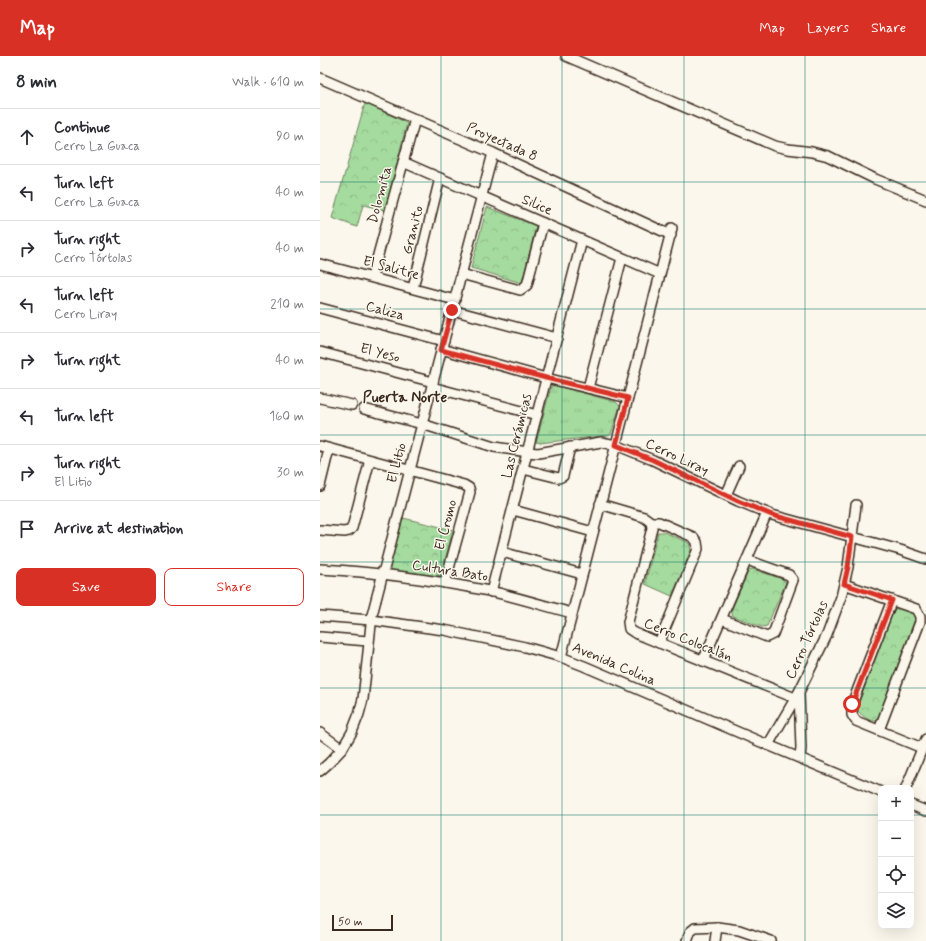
<!DOCTYPE html>
<html lang="en">
<head>
<meta charset="utf-8">
<style>
	:root { --surface:#fff; --page:#f2f2f3; --text:#2b2b33; --muted:#7c7c81; --line:#e1e1e2; --accent:#d93025 }
	body { margin:0; font-family:Mynerve,sans-serif; background:var(--page); color:var(--text) }
	.controls { position:absolute; right:12px; bottom:12px; display:grid; overflow:hidden; border-radius:8px; box-shadow:0 4px 16px #0002 }
	.controls button { width:36px; height:36px; display:grid; place-items:center; padding:0; border:0; border-bottom:1px solid var(--line); background:var(--surface); color:var(--text); font:20px sans-serif }
	.scale { position:absolute; left:12px; bottom:10px; width:61px; box-sizing:border-box; padding-left:4px; border:2px solid #3b2a1e; border-top:0; font-size:11px; line-height:14px; white-space:nowrap; color:#3b2a1e; -webkit-text-stroke:3px #fbf7ec; paint-order:stroke }
	.stop { position:absolute; width:12px; height:12px; margin:-9px; border:3px solid #d93025; border-radius:50%; background:#fff }
	.stop.end { background:#d93025; border-color:#fff; box-shadow:0 1px 4px #0008 }
	.list { margin:0; padding:0; list-style:none }
	h2 { display:flex; justify-content:space-between; align-items:center; height:52px; margin:0; padding:0 16px; font-size:17px }
	h2 small { font-size:13px; font-weight:400; color:var(--muted) }
	.list li { display:grid; grid-template-columns:26px 1fr auto; gap:12px; align-items:center; box-sizing:border-box; height:56px; padding:0 16px; border-top:1px solid var(--line) }
	.list b { display:block; font-size:15px; white-space:nowrap }
	.list p { margin:0; font-size:13px; white-space:nowrap; color:var(--muted) }
	.list em { font-size:13px; font-style:normal; color:var(--muted) }
	.actions { display:flex; gap:8px; padding:12px 16px }
	.actions a { flex:1; padding:9px 0; border:1px solid var(--accent); border-radius:8px; text-align:center; font-size:14px; color:var(--accent) }
	.actions .main { background:var(--accent); color:#fff }
	.icon { flex:none; width:22px; height:22px; fill:none; stroke:currentColor; stroke-width:2; stroke-linecap:round; stroke-linejoin:round }
	.map { position:relative; flex:none; width:606px; height:885px; overflow:hidden }
	header { display:flex; align-items:center; gap:24px; box-sizing:border-box; height:56px; padding:0 20px; background:var(--accent); color:#fff }
	header strong { font-size:19px }
	nav { display:flex; gap:22px; margin-inline-start:auto; font-size:14px }
	main { display:flex }
	aside { flex:1; background:var(--surface) }
	.map>svg:first-child { display:block }
	.grass { fill:url(#grass-tufts); stroke:#70825e }
	.park { fill:url(#park-crowns); stroke:#70825e }
	.lines { fill:none; stroke-linecap:round; stroke-linejoin:round }
	.street-casing { stroke:#3b2a1e; stroke-width:12 }
	.street { stroke:#fbf7ec; stroke-width:9 }
	.route { stroke:#d93025; stroke-width:5 }
	.grid { fill:none; stroke:#0f766e; stroke-width:1; stroke-opacity:0.55 }
	.labels { text-anchor:middle; dominant-baseline:central; stroke-width:3; stroke-linejoin:round; paint-order:stroke }
	.street-label { font-size:14px; fill:#3b2a1e; stroke:#fbf7ec }
	.neighbourhood-label { font-size:15px; font-weight:bold; fill:#3b2a1e; stroke:#fbf7ec }
</style>
</head>
<body>
<header>
<strong>Map</strong>
<nav><a>Map</a><a>Layers</a><a>Share</a></nav>
</header>
<main>
<aside>
<h2>8 min<small>Walk · 610 m</small></h2>
<ul class="list">
<li><svg class="icon" aria-label="ahead" viewBox="0 0 24 24"><path d="M12 20V5M6 11l6-6 6 6"/></svg><div><b>Continue</b><p>Cerro La Guaca</p></div><em>90 m</em></li>
<li><svg class="icon" aria-label="left" viewBox="0 0 24 24"><path d="M17 20v-9H6M10 6l-5 5 5 5"/></svg><div><b>Turn left</b><p>Cerro La Guaca</p></div><em>40 m</em></li>
<li><svg class="icon" aria-label="right" viewBox="0 0 24 24"><path d="M7 20v-9h11M14 6l5 5-5 5"/></svg><div><b>Turn right</b><p>Cerro Tórtolas</p></div><em>40 m</em></li>
<li><svg class="icon" aria-label="left" viewBox="0 0 24 24"><path d="M17 20v-9H6M10 6l-5 5 5 5"/></svg><div><b>Turn left</b><p>Cerro Liray</p></div><em>210 m</em></li>
<li><svg class="icon" aria-label="right" viewBox="0 0 24 24"><path d="M7 20v-9h11M14 6l5 5-5 5"/></svg><div><b>Turn right</b></div><em>40 m</em></li>
<li><svg class="icon" aria-label="left" viewBox="0 0 24 24"><path d="M17 20v-9H6M10 6l-5 5 5 5"/></svg><div><b>Turn left</b></div><em>160 m</em></li>
<li><svg class="icon" aria-label="right" viewBox="0 0 24 24"><path d="M7 20v-9h11M14 6l5 5-5 5"/></svg><div><b>Turn right</b><p>El Litio</p></div><em>30 m</em></li>
<li><svg class="icon" aria-label="arrive" viewBox="0 0 24 24"><path d="M6 21V4h12l-3 4 3 4H6"/></svg><div><b>Arrive at destination</b></div></li>
</ul>
<div class="actions"><a class="main">Save</a><a>Share</a></div>
</aside>
<div class="map">
<svg width="606" height="885" viewBox="0 0 606 885">
	<defs>
		<pattern id="grass-tufts" width="24" height="20" patternUnits="userSpaceOnUse"><rect width="24" height="20" fill="#a5db9f"/><path d="M3 7l-1-3M5 7V3M7 7l1-3M15 17l-1-3M17 17v-4M19 17l1-3" fill="none" stroke="#8fbc88"/></pattern>
		<pattern id="park-crowns" width="20" height="18" patternUnits="userSpaceOnUse"><rect width="20" height="18" fill="#a5db9f"/><path d="M2 6a3 3 0 1 1 6 0M12 15a3 3 0 1 1 6 0" fill="none" stroke="#8fbc88"/></pattern>
	</defs>
	<rect width="100%" height="100%" fill="#fbf7ec"/>
	<filter id="ink" filterUnits="userSpaceOnUse"><feTurbulence type="fractalNoise" baseFrequency=".025" numOctaves="2"/><feDisplacementMap in="SourceGraphic" scale="8" xChannelSelector="R" yChannelSelector="G"/><feConvolveMatrix kernelMatrix="1 2 1 2 8 2 1 2 1" color-interpolation-filters="sRGB"/></filter>
	<g filter="url(#ink)">
		<path class="grass" d="M234,329L296,346L300,350L291,378L288,380H281L220,387L216,386L231,331Z"/>
		<g class="park">
			<path d="M45,47L87,67L65,154L43,149L37,171L12,162Z"/>
			<path d="M167,151L216,170L202,227L151,212Z"/>
			<path d="M83,462L133,474L121,519L117,520L72,514L70,510Z"/>
			<path d="M338,476H344L369,487L371,494L352,540L325,528Z"/>
			<path d="M433,513L462,523L466,526L447,570L442,571L413,560L411,555L429,514Z"/>
			<path d="M577,551L592,556L595,563L558,665C551,666 543,661 538,655V649L573,556Z"/>
		</g>
		<g class="lines">
			<defs>
				<g id="street">
					<path d="M246,0L455,90L468,93L492,96L508,100L555,123L606,144"/>
					<path d="M0,22L173,97L351,179"/>
					<path d="M83,106L340,218"/>
					<path d="M0,208L135,244"/>
					<path d="M141,218L200,234L207,229L223,167"/>
					<path d="M52,221L95,63"/>
					<path d="M93,232L120,122"/>
					<path d="M0,252L124,285"/>
					<path d="M132,254L237,282"/>
					<path d="M121,293L226,322L308,342"/>
					<path d="M0,296L113,326"/>
					<path d="M112,331L217,359"/>
					<path d="M268,332L302,202"/>
					<path d="M0,342L32,349"/>
					<path d="M44,353L102,368L174,391L208,396L218,397L281,386L296,389L333,404L418,445L452,459L580,494L606,503"/>
					<path d="M0,390L144,429L149,432L150,436L125,527"/>
					<path d="M203,413L239,422L243,420L250,391"/>
					<path d="M0,430L9,393"/>
					<path d="M406,439L419,410"/>
					<path d="M280,448L324,461L331,466H339L373,481L377,486L378,493L339,587"/>
					<path d="M193,454L273,476"/>
					<path d="M331,466L332,472L308,566L309,573L315,577L475,642"/>
					<path d="M0,474L24,476L29,475L32,472L50,404"/>
					<path d="M182,496L262,518"/>
					<path d="M0,513C57,516 114,524 169,535C197,541 225,550 252,557"/>
					<path d="M524,528L596,553L600,560V566L559,674"/>
					<path d="M171,536L262,184"/>
					<path d="M572,544L532,648V659L536,665L602,692"/>
					<path d="M0,560L51,564L124,574L205,591L241,601L264,610L448,689L561,736"/>
					<path d="M402,563L447,581L453,578L473,524L469,519L427,504"/>
					<path d="M0,581L48,585"/>
					<path d="M241,601L352,172"/>
					<path d="M383,605L447,457"/>
					<path d="M479,636L481,692L480,702"/>
					<path d="M0,677L22,693"/>
					<path d="M448,689L479,636L507,579L521,541L528,511L536,449"/>
					<path d="M0,715L9,707L22,693L32,676L39,658L43,643L52,559L173,97"/>
					<path d="M586,732L606,683"/>
					<path d="M591,749L606,755"/>
					<path d="M367,885L370,876L375,872L397,871L419,874L451,885"/>
					<path d="M395,885L397,871"/>
				</g>
			</defs>
			<use href="#street" class="street-casing"/>
			<use href="#street" class="street"/>
		</g>
	</g>
	<g class="lines" filter="url(#ink)">
		<path class="route" d="M132,254L121,294L226,322L308,342L296,389L333,404L418,445L452,459L532,481L528,511L524,528L572,544L532,648"/>
	</g>
	<path class="grid" d="M121,0V885M242,0V885M364,0V885M485,0V885M0,126H606M0,253H606M0,379H606M0,506H606M0,632H606M0,759H561M591,759H606"/>
	<g class="labels">
		<g class="street-label">
			<text transform="translate(182 86) rotate(24)">Proyectada 8</text>
			<text transform="translate(60 139) rotate(-75)">Dolomita</text>
			<text transform="translate(217 149) rotate(23)">Silice</text>
			<text transform="translate(93 174) rotate(-76)">Granito</text>
			<text transform="translate(71 212) rotate(15)">El Salitre</text>
			<text transform="translate(65 255) rotate(15)">Caliza</text>
			<text transform="translate(60 297) rotate(15)">El Yeso</text>
			<text transform="translate(197 380) rotate(-76)">Las Cerámicas</text>
			<text transform="translate(357 401) rotate(25)">Cerro Liray</text>
			<text transform="translate(77 407) rotate(-75)">El Litio</text>
			<text transform="translate(126 469) rotate(-75)">El Cromo</text>
			<text transform="translate(130 515) rotate(9)">Cultura Bato</text>
			<text transform="translate(368 584) rotate(22)">Cerro Colocalán</text>
			<text transform="translate(487 584) rotate(-66)">Cerro Tórtolas</text>
			<text transform="translate(294 608) rotate(23)">Avenida Colina</text>
		</g>
		<g class="neighbourhood-label">
			<text x="85" y="342">Puerta Norte</text>
		</g>
	</g>
</svg>
<div class="controls">
<button>+</button>
<button>−</button>
<button><svg class="icon" aria-label="locate" viewBox="0 0 24 24"><circle cx="12" cy="12" r="6"/><path d="M12 2v4M12 18v4M2 12h4M18 12h4"/></svg></button>
<button><svg class="icon" aria-label="layers" viewBox="0 0 24 24"><path d="M12 4l9 5-9 5-9-5zM3 14l9 5 9-5"/></svg></button>
</div>
<div class="scale">50 m</div>
<div class="stop" style="left:532px;top:648px"></div>
<div class="stop end" style="left:132px;top:254px"></div>
</div>
</main>
</body>
</html>
